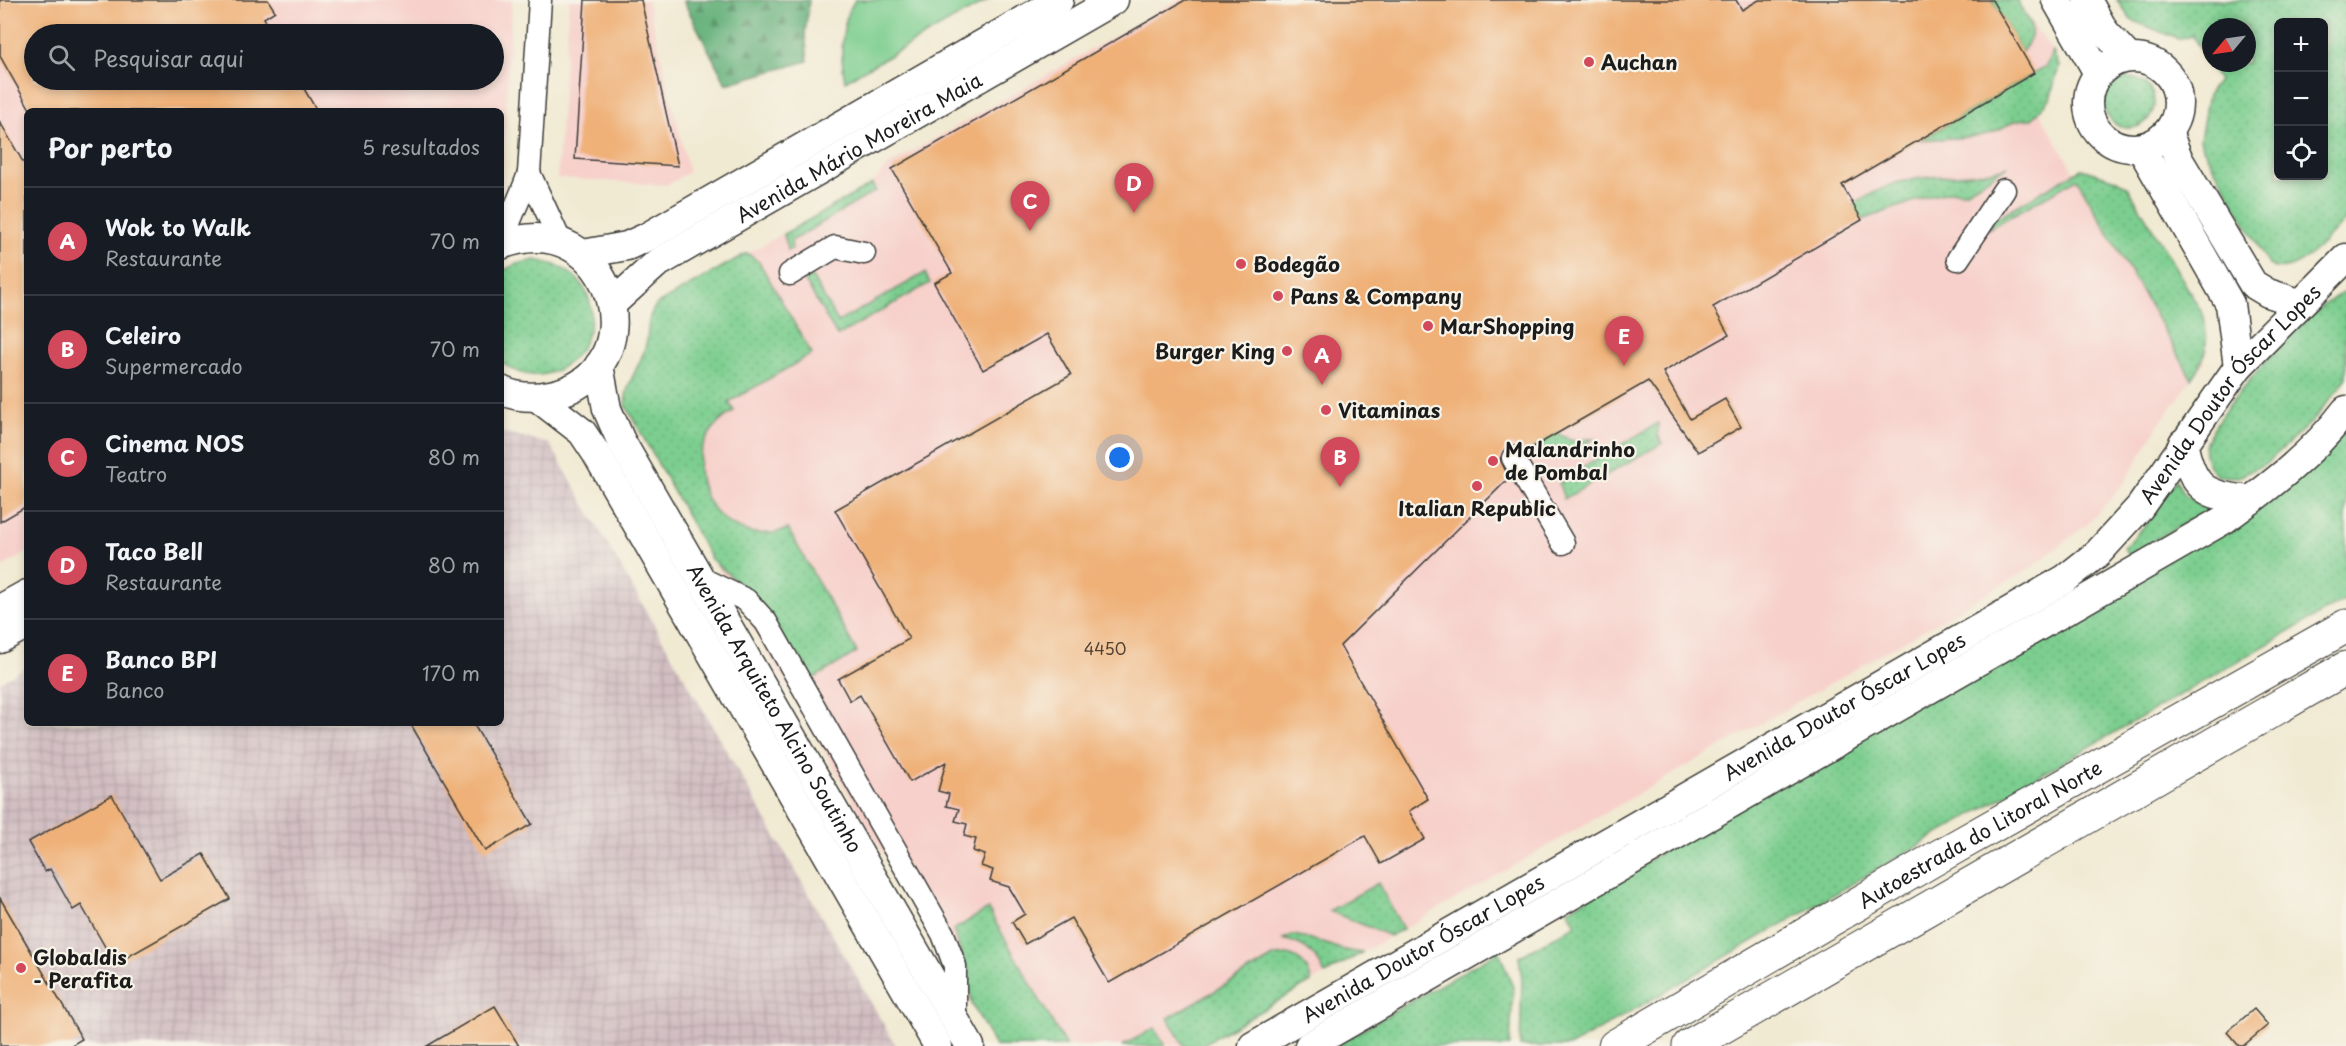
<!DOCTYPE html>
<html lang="pt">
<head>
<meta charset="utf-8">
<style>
	:root { --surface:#171b24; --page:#20242c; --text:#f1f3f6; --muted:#9ea1a6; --line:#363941; --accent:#d1495b }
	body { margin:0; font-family:"Playpen Sans",sans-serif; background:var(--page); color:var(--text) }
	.controls { position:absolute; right:18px; top:18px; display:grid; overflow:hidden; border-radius:9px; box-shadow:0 3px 9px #0003 }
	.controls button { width:54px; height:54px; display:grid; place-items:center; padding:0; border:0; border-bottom:2px solid var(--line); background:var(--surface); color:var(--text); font:30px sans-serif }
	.compass { position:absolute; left:2202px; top:18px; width:54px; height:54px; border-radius:50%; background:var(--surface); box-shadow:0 3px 9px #0003; rotate:241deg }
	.you { position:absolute; left:1120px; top:458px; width:21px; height:21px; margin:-15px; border:4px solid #fff; border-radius:50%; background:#1a73e8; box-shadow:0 0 0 9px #1a73e833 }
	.badge { display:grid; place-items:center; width:39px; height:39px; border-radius:50%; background:var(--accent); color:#fff; font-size:20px; font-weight:700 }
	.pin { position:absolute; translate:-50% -50px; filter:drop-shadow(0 2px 3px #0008) }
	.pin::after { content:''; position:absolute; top:32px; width:21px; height:18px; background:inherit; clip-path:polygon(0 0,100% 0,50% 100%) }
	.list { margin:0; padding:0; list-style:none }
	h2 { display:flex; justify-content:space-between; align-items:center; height:78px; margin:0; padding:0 24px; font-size:26px }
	h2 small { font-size:20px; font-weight:400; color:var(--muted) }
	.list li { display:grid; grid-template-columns:39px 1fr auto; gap:18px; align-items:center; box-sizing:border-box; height:108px; padding:0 24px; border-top:2px solid var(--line) }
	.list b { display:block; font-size:22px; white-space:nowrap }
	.list p { margin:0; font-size:20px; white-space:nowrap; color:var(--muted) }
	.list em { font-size:20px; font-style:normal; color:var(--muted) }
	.icon { flex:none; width:33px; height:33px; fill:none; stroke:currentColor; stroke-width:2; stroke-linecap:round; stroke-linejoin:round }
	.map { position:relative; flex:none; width:2346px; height:1046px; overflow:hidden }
	.search { position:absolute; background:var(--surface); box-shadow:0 3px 9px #0003; left:24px; top:24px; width:480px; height:66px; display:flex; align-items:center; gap:15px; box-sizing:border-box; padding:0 21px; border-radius:33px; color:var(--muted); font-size:22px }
	.panel { position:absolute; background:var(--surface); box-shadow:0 3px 9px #0003; left:24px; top:108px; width:480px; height:618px; border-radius:9px }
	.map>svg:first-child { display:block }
	.built { fill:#f7d0cb; fill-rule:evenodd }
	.industrial { fill:url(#industrial-grid) }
	.grass { fill:url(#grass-dots); stroke:#4c7556; stroke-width:1.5; fill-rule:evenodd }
	.forest { fill:url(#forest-firs); stroke:#40664b; stroke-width:1.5 }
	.garden { fill:#7cce8f; stroke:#4c7556; stroke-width:1.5 }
	.building { fill:#efb178 }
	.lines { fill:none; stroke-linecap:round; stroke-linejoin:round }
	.minor-casing { stroke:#3c3b37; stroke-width:25 }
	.major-casing { stroke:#3c3b37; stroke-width:31 }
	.highway-casing { stroke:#3c3b37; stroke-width:35 }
	.minor { stroke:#fff; stroke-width:22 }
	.major { stroke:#fff; stroke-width:28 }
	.highway { stroke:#fff; stroke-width:33 }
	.poi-dot { fill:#d1495b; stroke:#f7f3e8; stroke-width:2 }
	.labels { text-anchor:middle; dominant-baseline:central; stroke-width:4.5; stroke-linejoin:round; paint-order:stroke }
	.number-label { font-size:16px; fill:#514133 }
	.poi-label { font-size:20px; font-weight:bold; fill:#1c1c1c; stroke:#f7f3e8; text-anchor:start }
	.street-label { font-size:20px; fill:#1c1c1c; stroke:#f7f3e8 }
</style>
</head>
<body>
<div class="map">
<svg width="2346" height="1046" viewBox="0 0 2346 1046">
	<defs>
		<pattern id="industrial-grid" width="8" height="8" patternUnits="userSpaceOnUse" patternTransform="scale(1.5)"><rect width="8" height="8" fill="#d2bec2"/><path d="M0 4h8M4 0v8" fill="none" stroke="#b4a3a6"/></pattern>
		<pattern id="grass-dots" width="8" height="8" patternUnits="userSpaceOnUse" patternTransform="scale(1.5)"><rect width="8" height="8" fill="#7cce8f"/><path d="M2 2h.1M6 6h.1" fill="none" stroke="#6bb07b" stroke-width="1.8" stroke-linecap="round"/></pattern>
		<pattern id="forest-firs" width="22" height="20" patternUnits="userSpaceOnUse" patternTransform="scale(1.5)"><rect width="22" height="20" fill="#65b17a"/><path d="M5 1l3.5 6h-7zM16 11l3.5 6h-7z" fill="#528f63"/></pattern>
	</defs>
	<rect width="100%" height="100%" fill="#f7f3e8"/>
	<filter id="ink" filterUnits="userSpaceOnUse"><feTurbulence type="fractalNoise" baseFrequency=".0167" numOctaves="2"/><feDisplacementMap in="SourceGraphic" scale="12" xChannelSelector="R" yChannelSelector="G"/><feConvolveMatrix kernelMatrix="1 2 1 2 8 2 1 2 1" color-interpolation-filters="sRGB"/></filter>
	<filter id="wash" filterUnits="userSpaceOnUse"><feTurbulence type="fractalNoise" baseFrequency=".008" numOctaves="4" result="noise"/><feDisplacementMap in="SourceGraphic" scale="24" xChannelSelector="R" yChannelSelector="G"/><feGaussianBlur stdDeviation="1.35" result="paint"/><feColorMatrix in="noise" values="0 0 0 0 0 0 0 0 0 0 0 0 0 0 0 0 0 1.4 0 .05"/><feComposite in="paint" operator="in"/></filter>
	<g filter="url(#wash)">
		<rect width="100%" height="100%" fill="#f1ead3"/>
		<g class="built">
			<path d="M0,0H512L501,193V111H27V553L0,568ZM34,34H494V80H34Z"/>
			<path d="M569,0H647L689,172L667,185L557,178Z"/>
			<path d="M1178,0H2016L2053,52L2059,66L2050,99L2039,110L2073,171L2081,169L2117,180L2134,195L2204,316L2207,333L2204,363L2157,427L2125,482L2089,523L2031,568L1200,1046H995L629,415L625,404L626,391L647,342L651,312L657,304L872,184L889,165Z"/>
		</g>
		<path class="industrial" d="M501,432L550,444L896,1046H0V682L27,666V723H501Z"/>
		<g class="grass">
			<path d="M1992,0H2016C2029,21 2040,29 2022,52Z"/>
			<path d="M2117,0H2346V219C2328,237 2295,281 2269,265L2203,148L2200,140L2208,94L2218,81L2192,35L2178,39L2131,20ZM2278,22H2324V176H2278ZM2211,27H2247V63H2211Z"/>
			<path d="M2053,52L2059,66L2050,99L2032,119C2011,118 2006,129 1987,134C1966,139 1942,138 1920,140L2046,66Z"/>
			<circle cx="2129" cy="103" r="25"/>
			<path d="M2008,166L1965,192L1952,191L1923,198L1862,220L1853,205C1868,196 1883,186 1900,182C1936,173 1973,178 2008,166Z"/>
			<path d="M2081,169L2117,180L2128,187L2204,316C2208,342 2208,357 2192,379L2077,179L1988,229L1994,219Z"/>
			<path d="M872,184L876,191L791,241L792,249L787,250L784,234Z"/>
			<path d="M747,253L759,262L812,354L729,402L734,411C662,454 713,556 788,529L857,652L810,681L762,604L711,559L625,404C626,380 643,364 647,340C649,326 647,316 657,304Z"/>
			<path d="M535,260C644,278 573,418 501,362V272L516,264Z"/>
			<path d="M925,273L930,283L837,336L805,281V279L812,277L838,322Z"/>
			<path d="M2346,292V379L2313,421L2268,462L2239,477L2217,476C2210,468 2203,459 2205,447C2209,418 2317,299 2346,292Z"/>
			<path d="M1658,423V436L1663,443L1564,499L1559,484L1563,479Z"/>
			<path d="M2346,430V599L1571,1046H1520L1522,981L1519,957L1576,925L1568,910Z"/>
			<path d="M1556,433L1574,441L1595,438C1572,451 1554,471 1531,448Z"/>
			<path d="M2176,480L2186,496L2208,510L2129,555L2124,548L2150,520Z"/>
			<path d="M1378,883L1403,929L1390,936L1329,911Z"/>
			<path d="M988,909L1066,1046H995L972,1004L966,967L953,930Z"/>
			<path d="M1292,935C1317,937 1338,953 1363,952L1325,974C1315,953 1305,944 1283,939Z"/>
			<path d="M1499,951L1513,987L1510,1046H1334Z"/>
			<path d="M1288,955C1302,959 1309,967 1311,982L1200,1046H1184L1168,1018L1265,962L1275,956Z"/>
			<path d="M1155,1028L1165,1046H1122Z"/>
		</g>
		<path class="forest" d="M683,0H809L805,34L808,61L726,84Z"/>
		<path class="garden" d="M855,0H988L845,81C840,55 840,23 855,0Z"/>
		<g id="blocks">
			<g class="building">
				<path d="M0,0H268L275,11L264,18L273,34H34V80H299L317,111H31L0,56Z"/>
				<path d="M585,0H641L678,166L575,159Z"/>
				<path d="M1185,0H1736L1742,10L1759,0H1992L2034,73L1842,185L1862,220L1713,307L1729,335L1663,372L1690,419L1725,399L1741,427L1698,452L1648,381L1525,452L1519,446H1507L1500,459L1509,478L1340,646L1428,799L1409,811L1425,839L1381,864L1365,836L1109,983L1071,918L1025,944L1012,922L1025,914L1009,887L990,881L993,870L981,866L985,855L973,851L976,839L964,836L967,824L955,821L959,809L946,806L949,794L938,791L946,762L910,782L860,695L850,701L838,679L909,639L835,510L1071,375L1047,334L983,370L934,283L952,273L892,169Z"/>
				<path d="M0,122L27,169V506L0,522Z"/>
				<path d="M410,723H473L532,824L485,851Z"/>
				<path d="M112,795L160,879L204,854L230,899L115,964L81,905L73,910L50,869L45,872L28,842Z"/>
				<path d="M0,898L82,1039L70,1046H0Z"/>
				<path d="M495,1006L519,1046H427Z"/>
				<path d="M2254,1009L2268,1025L2243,1046H2239L2227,1032Z"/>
			</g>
		</g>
	</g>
	<g filter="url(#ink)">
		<use href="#blocks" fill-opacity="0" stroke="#3c3b37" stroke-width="1.5"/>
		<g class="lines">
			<defs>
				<g id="minor">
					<path d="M529,173L561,243"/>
					<path d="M502,245C508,219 521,198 529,173L540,0"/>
					<path d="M1958,259L2004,190"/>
					<path d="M790,274L835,247L864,253"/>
					<path d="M1513,458L1563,543"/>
					<path d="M700,578L746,600L766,622L943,934L955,966V1021"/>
				</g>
				<g id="major">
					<path d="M2056,0L2098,73"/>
					<path d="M2087,0L2105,32L2128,57"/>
					<circle cx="2133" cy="103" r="45"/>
					<path d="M2168,132L2179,160L2253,284L2268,293L2299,303"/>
					<path d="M2141,148L2230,304L2238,367"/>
					<path d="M501,245C615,202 659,375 550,395C534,398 517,398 501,390"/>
					<path d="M583,254L627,246L647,237L1059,0"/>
					<path id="s1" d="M613,303L656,264L1114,0"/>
					<path id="s2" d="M599,365L607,409L621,441L970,1046"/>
					<path d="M538,398L582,432L596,453L938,1046"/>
					<path d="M2183,443C2193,489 2204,496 2251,500"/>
					<path d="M0,609L27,594"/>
					<path d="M0,639L27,624"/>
					<path id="s3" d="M1253,1046L2065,579L2098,553L2140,507L2238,367L2346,258"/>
					<path d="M1309,1046L2225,519C2269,487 2313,454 2346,410"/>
				</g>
				<g id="highway">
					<path id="s4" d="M1615,1046L1936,858L2346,626"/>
					<path d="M1689,1046L2346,668"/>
				</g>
			</defs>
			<use href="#minor" class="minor-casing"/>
			<use href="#major" class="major-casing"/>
			<use href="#highway" class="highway-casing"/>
			<use href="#minor" class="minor"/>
			<use href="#major" class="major"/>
			<use href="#highway" class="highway"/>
		</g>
	</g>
	<g class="poi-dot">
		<circle cx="1589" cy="62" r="6"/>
		<circle cx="1241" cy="264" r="6"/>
		<circle cx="1278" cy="296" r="6"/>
		<circle cx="1428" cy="326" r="6"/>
		<circle cx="1287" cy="351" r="6"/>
		<circle cx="1326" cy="410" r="6"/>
		<circle cx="1493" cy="461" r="6"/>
		<circle cx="1477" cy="486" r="6"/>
		<circle cx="21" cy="968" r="6"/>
	</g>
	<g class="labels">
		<g class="number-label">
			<text x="1105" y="648">4450</text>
		</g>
		<g class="poi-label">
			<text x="1601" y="62">Auchan</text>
			<text x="1253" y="264">Bodegão</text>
			<text x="1290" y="296">Pans &amp; Company</text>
			<text x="1440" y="326">MarShopping</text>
			<text x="1275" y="351" text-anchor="end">Burger King</text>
			<text x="1338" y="410">Vitaminas</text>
			<text x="1505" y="449">Malandrinho<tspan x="1505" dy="23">de Pombal</tspan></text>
			<text x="1477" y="508" text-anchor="middle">Italian Republic</text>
			<text x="33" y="957">Globaldis<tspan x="33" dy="23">- Perafita</tspan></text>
		</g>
		<g class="street-label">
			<text stroke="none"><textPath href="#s1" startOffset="292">Avenida Mário Moreira Maia</textPath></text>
			<text stroke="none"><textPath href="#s3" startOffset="1186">Avenida Doutor Óscar Lopes</textPath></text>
			<text stroke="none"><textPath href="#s3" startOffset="682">Avenida Doutor Óscar Lopes</textPath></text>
			<text stroke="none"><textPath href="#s2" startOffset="388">Avenida Arquiteto Alcino Soutinho</textPath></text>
			<text stroke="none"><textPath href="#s4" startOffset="422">Autoestrada do Litoral Norte</textPath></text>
			<text stroke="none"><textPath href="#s3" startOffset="196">Avenida Doutor Óscar Lopes</textPath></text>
		</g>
	</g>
</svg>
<div class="controls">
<button>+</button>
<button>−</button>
<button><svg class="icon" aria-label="locate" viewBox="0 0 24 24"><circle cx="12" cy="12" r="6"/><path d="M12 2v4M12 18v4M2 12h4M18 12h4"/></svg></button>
</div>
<svg class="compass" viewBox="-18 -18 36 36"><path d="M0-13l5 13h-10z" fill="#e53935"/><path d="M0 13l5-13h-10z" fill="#9ea1a6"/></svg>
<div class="you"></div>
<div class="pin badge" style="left:1322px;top:385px">A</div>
<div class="pin badge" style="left:1340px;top:487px">B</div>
<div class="pin badge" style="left:1030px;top:231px">C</div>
<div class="pin badge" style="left:1134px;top:213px">D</div>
<div class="pin badge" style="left:1624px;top:366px">E</div>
<div class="search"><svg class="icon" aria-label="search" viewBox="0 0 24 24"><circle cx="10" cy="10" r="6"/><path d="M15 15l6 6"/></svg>Pesquisar aqui</div>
<section class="panel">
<h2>Por perto<small>5 resultados</small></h2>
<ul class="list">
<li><span class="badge">A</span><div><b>Wok to Walk</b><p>Restaurante</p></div><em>70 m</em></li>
<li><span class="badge">B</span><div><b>Celeiro</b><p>Supermercado</p></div><em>70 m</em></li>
<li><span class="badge">C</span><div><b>Cinema NOS</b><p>Teatro</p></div><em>80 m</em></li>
<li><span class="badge">D</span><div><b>Taco Bell</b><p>Restaurante</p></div><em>80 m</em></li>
<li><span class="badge">E</span><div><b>Banco BPI</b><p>Banco</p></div><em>170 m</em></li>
</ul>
</section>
</div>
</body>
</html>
